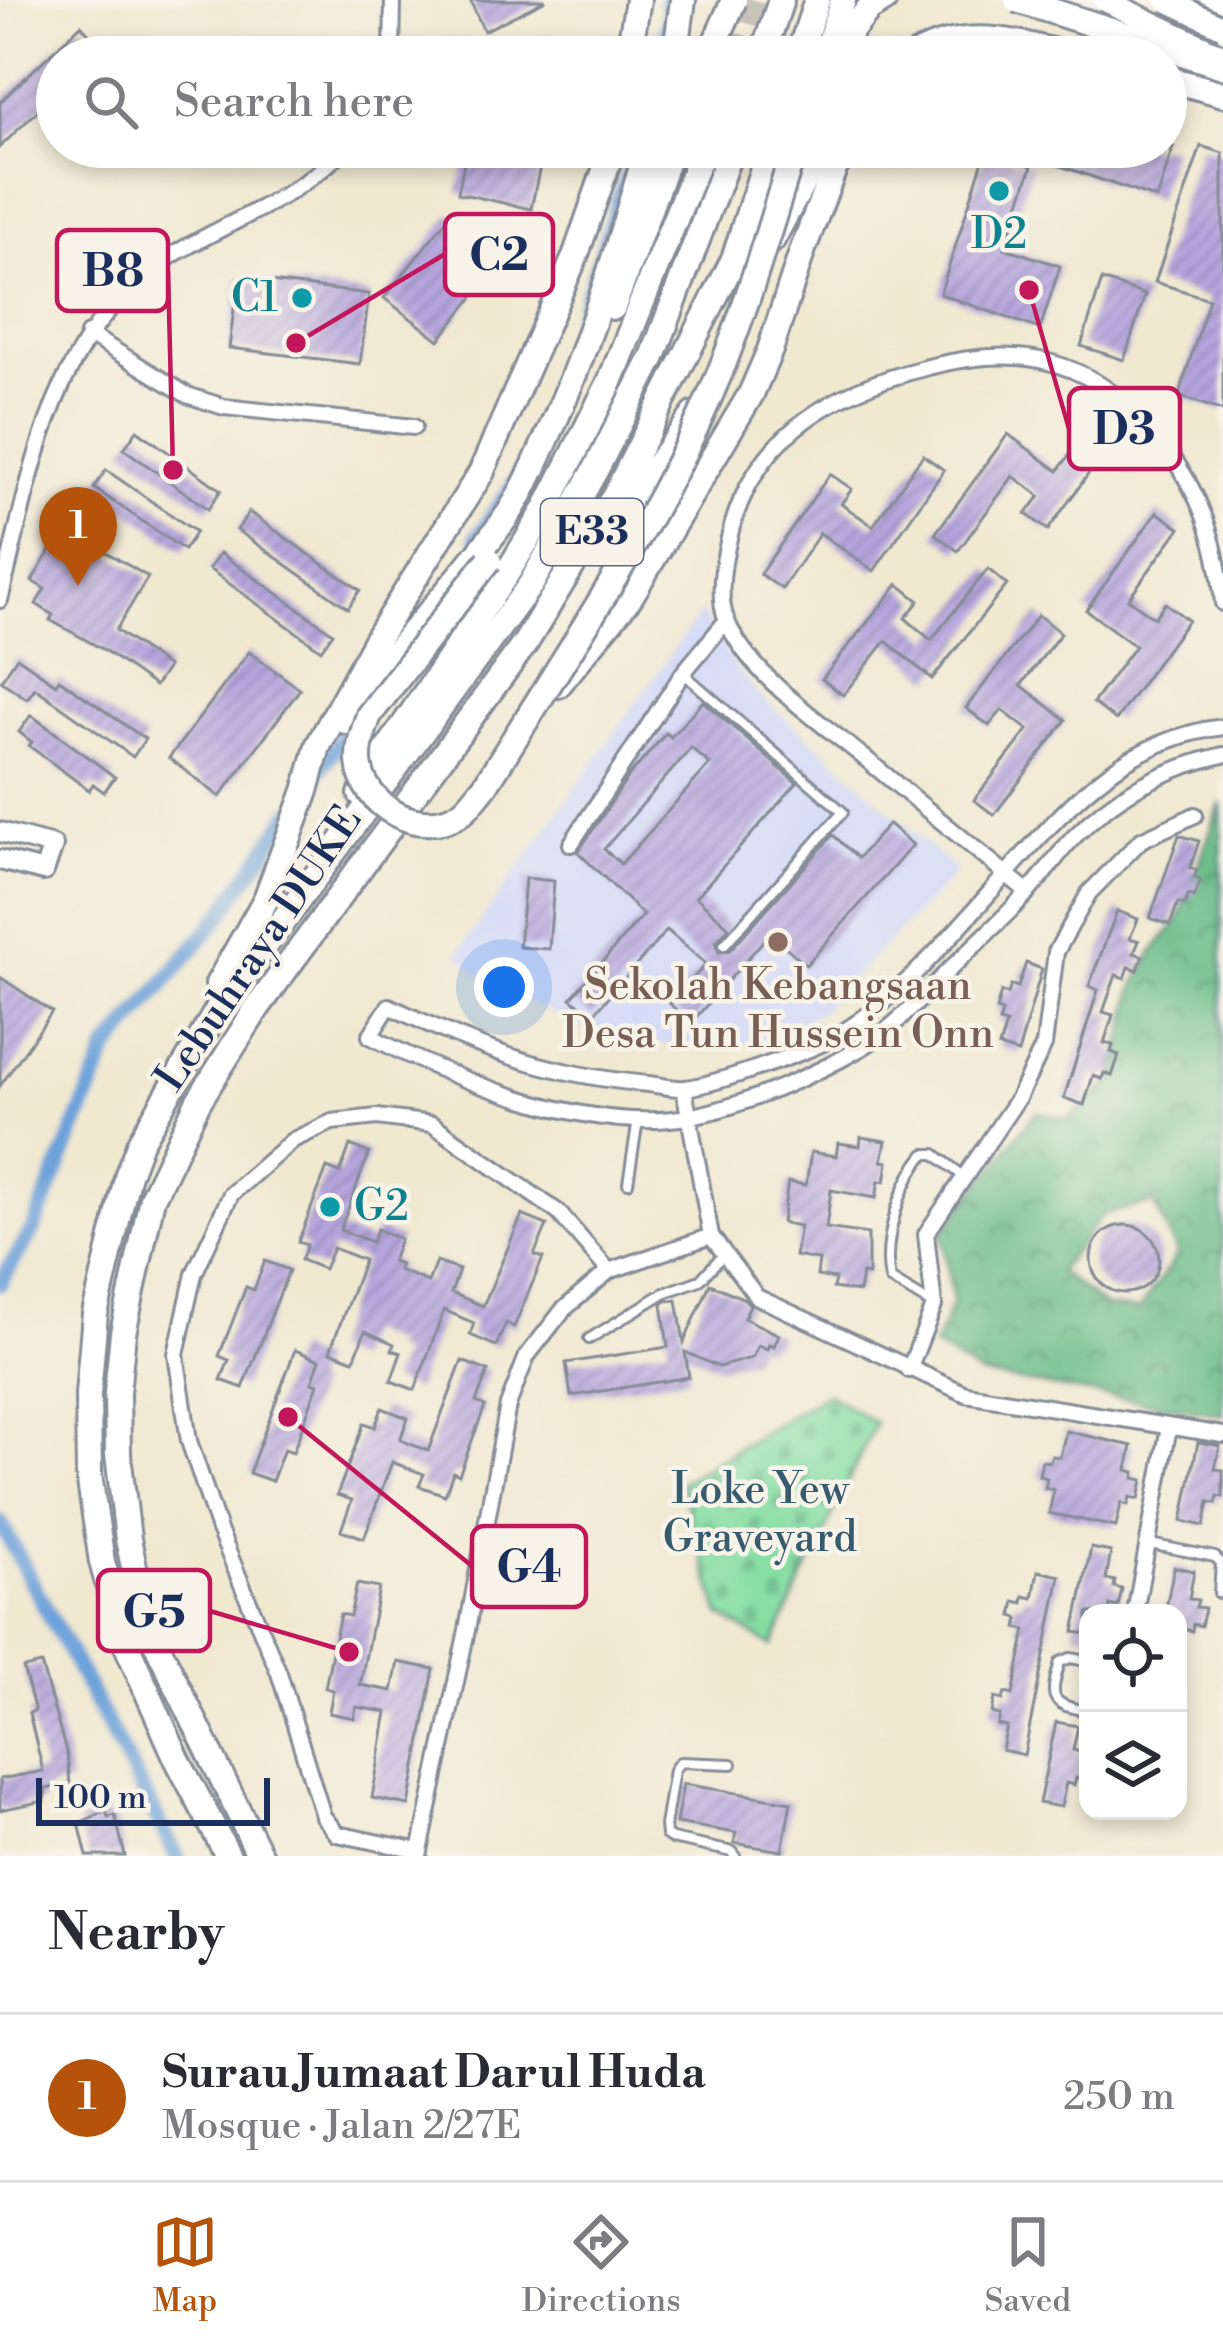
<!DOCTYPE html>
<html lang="en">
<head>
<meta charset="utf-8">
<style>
	:root { --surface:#fff; --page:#f2f2f3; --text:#2b2b33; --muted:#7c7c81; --line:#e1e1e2; --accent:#b45309 }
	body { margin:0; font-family:"Libre Bodoni",serif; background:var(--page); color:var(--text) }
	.controls { position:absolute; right:36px; bottom:36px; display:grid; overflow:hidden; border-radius:24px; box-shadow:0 6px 18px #0003 }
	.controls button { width:108px; height:108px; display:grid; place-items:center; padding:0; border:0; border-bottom:3px solid var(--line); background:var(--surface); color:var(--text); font:60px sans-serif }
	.scale { position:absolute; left:36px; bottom:30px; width:234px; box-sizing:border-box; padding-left:12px; border:6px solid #1b2f5e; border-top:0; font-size:33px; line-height:42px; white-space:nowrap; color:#1b2f5e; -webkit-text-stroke:9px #f7f3e8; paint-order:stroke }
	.you { position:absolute; left:504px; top:987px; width:42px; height:42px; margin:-30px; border:9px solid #fff; border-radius:50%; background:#1a73e8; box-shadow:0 0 0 18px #1a73e833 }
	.badge { display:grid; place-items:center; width:78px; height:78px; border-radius:50%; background:var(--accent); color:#fff; font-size:39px; font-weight:700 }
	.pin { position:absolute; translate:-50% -99px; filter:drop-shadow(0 3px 6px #0008) }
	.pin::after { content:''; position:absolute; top:63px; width:42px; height:36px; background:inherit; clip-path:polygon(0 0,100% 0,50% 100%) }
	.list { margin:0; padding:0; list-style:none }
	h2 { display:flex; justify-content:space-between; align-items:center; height:156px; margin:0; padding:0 48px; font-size:51px }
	h2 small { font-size:39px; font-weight:400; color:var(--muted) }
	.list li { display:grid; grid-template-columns:78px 1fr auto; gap:36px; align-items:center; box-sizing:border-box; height:168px; padding:0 48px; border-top:3px solid var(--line) }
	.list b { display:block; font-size:45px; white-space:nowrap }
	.list p { margin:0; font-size:39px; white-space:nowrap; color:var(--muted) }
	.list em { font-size:39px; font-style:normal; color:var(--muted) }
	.icon { flex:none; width:66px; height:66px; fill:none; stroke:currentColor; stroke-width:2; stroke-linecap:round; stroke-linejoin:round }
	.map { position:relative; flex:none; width:1223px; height:1856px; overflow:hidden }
	.search { position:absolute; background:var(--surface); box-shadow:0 6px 18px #0003; left:36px; right:36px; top:36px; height:132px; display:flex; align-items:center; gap:30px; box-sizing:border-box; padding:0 42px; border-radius:66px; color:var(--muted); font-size:45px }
	.sheet { height:324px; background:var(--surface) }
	nav { display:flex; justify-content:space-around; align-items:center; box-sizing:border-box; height:168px; border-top:3px solid var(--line); background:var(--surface); font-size:33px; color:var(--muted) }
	nav a { display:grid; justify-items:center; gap:6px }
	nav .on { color:var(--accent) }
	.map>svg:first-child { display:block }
	.built { fill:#d2d9f9 }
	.forest { fill:url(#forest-crowns); stroke:#447674; stroke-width:3; fill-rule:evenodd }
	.cemetery { fill:url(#cemetery-stones); stroke:#508680; stroke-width:3 }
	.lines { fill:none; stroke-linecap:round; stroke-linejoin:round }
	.canal { stroke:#6da2da; stroke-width:16 }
	.building { fill:url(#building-hatch); fill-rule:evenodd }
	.highway-tunnel { stroke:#c6c3b9; stroke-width:24; stroke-dasharray:24 12; stroke-linecap:butt }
	.lane-casing { stroke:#868c97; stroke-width:14 }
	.street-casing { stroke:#868c97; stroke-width:20 }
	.secondary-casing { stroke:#868c97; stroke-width:24 }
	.highway-casing { stroke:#868c97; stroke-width:30 }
	.lane { stroke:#fff; stroke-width:8 }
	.street { stroke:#fff; stroke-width:14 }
	.secondary { stroke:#fff; stroke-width:18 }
	.highway { stroke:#fff; stroke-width:24 }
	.primary-bridge-casing { stroke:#868c97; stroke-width:27; stroke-linecap:butt }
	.highway-bridge-casing { stroke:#868c97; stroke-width:30; stroke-linecap:butt }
	.primary-bridge { stroke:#fff; stroke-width:21 }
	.highway-bridge { stroke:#fff; stroke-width:24 }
	.culture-dot { fill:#0f9aa8; stroke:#f7f3e8; stroke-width:4.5 }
	.education-dot { fill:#8d6e63; stroke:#f7f3e8; stroke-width:4.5 }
	.labels { text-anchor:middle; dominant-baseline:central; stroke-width:9; stroke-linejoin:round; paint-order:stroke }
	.shield { fill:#f7f3e8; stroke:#5d6a87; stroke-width:3 }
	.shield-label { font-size:39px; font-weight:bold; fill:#1b2f5e }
	.culture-label { font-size:42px; fill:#0d838f; stroke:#f7f3e8 }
	.street-label { font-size:42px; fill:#1b2f5e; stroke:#f7f3e8 }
	.education-label { font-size:42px; fill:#785e54; stroke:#f7f3e8 }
	.park-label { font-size:42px; fill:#365b6f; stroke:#f7f3e8 }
	.leader { fill:none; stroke:#c2185b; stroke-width:4.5 }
	.callout-dot { fill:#c2185b; stroke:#f7f3e8; stroke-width:4.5 }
	.callout { fill:#f7f3e8; stroke:#c2185b; stroke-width:4.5 }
	.callout-label { font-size:45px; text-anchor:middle; font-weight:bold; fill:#1b2f5e }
</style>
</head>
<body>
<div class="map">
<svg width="1223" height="1856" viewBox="0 0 1223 1856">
	<defs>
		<pattern id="forest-crowns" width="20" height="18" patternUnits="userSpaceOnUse" patternTransform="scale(3)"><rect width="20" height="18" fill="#6cbd89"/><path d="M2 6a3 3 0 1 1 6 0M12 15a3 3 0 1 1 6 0" fill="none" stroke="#589a73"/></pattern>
		<pattern id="cemetery-stones" width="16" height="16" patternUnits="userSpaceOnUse" patternTransform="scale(3)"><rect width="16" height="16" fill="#85dea3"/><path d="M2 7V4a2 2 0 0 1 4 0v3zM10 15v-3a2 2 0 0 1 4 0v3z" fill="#72bf8f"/></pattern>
		<pattern id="building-hatch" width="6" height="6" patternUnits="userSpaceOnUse" patternTransform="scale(3)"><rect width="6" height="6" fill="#b7a6de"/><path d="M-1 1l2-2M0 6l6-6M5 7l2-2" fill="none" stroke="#9488b7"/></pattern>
	</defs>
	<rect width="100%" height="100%" fill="#f7f3e8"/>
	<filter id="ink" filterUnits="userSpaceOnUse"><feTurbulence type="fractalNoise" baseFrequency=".00833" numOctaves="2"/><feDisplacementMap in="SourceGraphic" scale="24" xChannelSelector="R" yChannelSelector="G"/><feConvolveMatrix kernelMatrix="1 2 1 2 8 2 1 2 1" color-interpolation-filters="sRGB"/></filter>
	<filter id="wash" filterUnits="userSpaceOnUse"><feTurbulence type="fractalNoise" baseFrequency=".004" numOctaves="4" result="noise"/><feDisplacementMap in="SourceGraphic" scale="48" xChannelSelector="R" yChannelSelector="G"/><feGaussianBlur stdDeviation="2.7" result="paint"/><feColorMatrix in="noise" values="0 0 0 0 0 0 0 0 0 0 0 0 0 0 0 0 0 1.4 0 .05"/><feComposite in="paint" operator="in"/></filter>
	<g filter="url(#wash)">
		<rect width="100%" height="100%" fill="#f1e8d0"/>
		<path class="built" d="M701,611L733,664L763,699L830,755L957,872L820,1012L758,1043L693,1047L627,1041L590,1032L518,997L474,971L458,953Z"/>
		<path class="forest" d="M1221,802L1223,1415L980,1375L934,1346L953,1302L941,1233L1036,1112L1068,1119L1114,1079L1134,987L1154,950L1178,921ZM1154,1203L1178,1254L1139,1310L1106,1307L1058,1271L1103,1214Z"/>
		<path class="cemetery" d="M827,1393L875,1423L772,1646L720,1615L680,1483Z"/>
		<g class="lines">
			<g class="canal">
				<path d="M661,57L670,16L667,0"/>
				<path d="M549,408L629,171"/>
				<path d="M477,538L520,475"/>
				<path d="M315,776L355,718"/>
				<path d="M0,1283L34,1228L107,1051L221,915L291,813"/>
				<path d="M0,1522L177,1856"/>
			</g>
		</g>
		<g id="blocks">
			<g class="building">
				<path d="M470,0H546L484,31Z"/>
				<path d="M81,25L103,49L94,57H57V92L0,147V102Z"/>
				<path d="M137,37L200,53L199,57H132Z"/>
				<path d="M1201,146L1223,153V411L1179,396L1209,299L1155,282Z"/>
				<path d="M467,147H544L531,209L458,193Z"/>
				<path d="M1057,147H1173L1157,199L1052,163Z"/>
				<path d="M986,151L1032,166L1005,248L1060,266L1040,329L940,294Z"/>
				<path d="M451,214L505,257L439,340L384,298Z"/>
				<path d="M238,278L369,294L360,364L229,348Z"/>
				<path d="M1102,280L1145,295L1124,360L1081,346Z"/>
				<path d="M1097,417L1118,433L1048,530L1026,514L1040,496L1013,476L958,551L935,534L1008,434L1058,471Z"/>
				<path d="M137,430L221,490L208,509L124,449Z"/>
				<path d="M923,455L944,470L874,571L820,533L782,589L760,574L830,474L852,489L841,504L873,526Z"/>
				<path d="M106,470L196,532L184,550L94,488Z"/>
				<path d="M249,512L360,590L348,608L237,530Z"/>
				<path d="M1157,512L1180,528L1128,599L1154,618L1165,603L1188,620L1116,720L1093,703L1135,646L1086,610Z"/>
				<path d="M64,527L148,577L116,630L168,667L155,686L104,650L50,620L53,615L36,604L45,589L32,581Z"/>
				<path d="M220,553L333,633L321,650L209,569Z"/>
				<path d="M988,569L1007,585L932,679L886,641L843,695L822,679L898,584L919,601L905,618L931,640Z"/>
				<path d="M1038,615L1061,633L1021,685L1066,720L994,815L974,800L1028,730L1002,710L989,726L966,708Z"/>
				<path d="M249,652L300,689L220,797L169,758Z"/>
				<path d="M17,657L56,684L59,679L145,739L133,757L35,688L27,699L1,681Z"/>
				<path d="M703,701L797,783L696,897L729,927L716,942L719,952L730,950L833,835L858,858L889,824L913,845L806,965L770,933L691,1023L670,1004L706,964L667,930L592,1016L571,998L643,915L578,852L629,776L666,733L671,737ZM691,748L710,764L621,864L604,849Z"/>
				<path d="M31,715L115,777L104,792L93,784L89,790L29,746L32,742L19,732Z"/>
				<path d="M1179,835L1199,841L1190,868L1197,870L1194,878L1201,880L1194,897L1188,895L1185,905L1178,903L1170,925L1150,918Z"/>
				<path d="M525,878L554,881L549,949L519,947Z"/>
				<path d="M1117,911L1138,919L1130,938L1139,941L1134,953L1143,956L1138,970L1129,967L1125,978L1116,975L1103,1012L1113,1015L1104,1043L1113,1045L1111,1052L1119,1055L1112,1076L1104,1073L1102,1079L1093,1076L1084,1105L1064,1098L1098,990L1089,986Z"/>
				<path d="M1026,963L1042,969L1018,1053L999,1047L1006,1024L999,1022L1002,1012L996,1010L1001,992L1008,994L1011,985L1018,987Z"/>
				<path d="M0,977L52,1012L0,1086Z"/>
				<path d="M861,1137L886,1141L882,1161L888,1162L885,1182L879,1181L876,1198L831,1190L826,1228L868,1234V1275L862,1274L859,1292L833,1288L835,1279L817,1276L819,1260L795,1256L800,1226L782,1223L788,1182L806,1185L811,1152L836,1156L838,1143L860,1146Z"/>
				<path d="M350,1145L369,1153L340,1230L372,1242L377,1229L400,1239L392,1261L400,1264L398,1270L428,1282L436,1262L459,1270L451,1293L483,1306L522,1215L547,1225L534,1255L543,1258L514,1327L506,1323L496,1346L470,1335L474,1323L444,1310L415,1390L391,1381L401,1353L392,1350L394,1344L365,1331L354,1360L330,1351L364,1260L333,1248L324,1269L301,1260L307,1245L298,1242L327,1168L340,1173Z"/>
				<circle cx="1125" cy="1259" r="34"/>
				<path d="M265,1261L289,1270L243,1388L221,1380L229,1360L219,1356L246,1287L254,1290Z"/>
				<path d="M710,1284L745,1299L750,1305L744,1318L779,1335L774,1346L769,1344L767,1349L758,1345L752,1358L719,1367L685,1352L689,1377L571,1396L566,1363L668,1347L662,1304L666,1301L677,1300L684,1342Z"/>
				<path d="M295,1350L320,1360L312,1382L318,1384L293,1452L284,1449L272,1481L249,1473Z"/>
				<path d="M462,1361L488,1371L476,1402L485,1406L459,1475L453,1472L445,1495L419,1486L424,1474L392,1462L364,1538L341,1530L352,1500L337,1495L364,1423L375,1427L382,1408L408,1418L400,1440L428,1451Z"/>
				<path d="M1066,1431L1132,1446L1127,1470L1135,1472L1134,1478L1143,1480L1139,1499L1130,1497L1128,1505L1121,1503L1116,1527L1049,1513L1054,1490L1045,1488L1047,1478L1039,1476L1042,1461L1050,1462L1052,1456L1060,1457Z"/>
				<path d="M1198,1442L1220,1446L1215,1469L1223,1470V1497L1218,1496L1216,1503L1209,1502L1204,1526L1182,1521Z"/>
				<path d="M1091,1548L1111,1552L1106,1579L1115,1581L1114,1587L1122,1589L1118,1607L1110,1605L1109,1612L1088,1613V1634L1074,1632Z"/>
				<path d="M1174,1567L1194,1571L1189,1599L1198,1600L1196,1607L1205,1608L1201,1626L1193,1624L1192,1631L1178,1628V1613H1165Z"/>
				<path d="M1038,1571L1060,1576L1024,1755L1002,1750L1007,1727L998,1725L1000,1715L992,1713L995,1698L1003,1700L1005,1693L1013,1695L1026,1630L1017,1628L1019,1618L1012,1616L1015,1601L1023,1603L1024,1596L1033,1598Z"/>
				<path d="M357,1584L379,1588L360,1685L392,1691L398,1662L434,1669L409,1805L372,1798L387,1712L356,1707L354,1718L329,1713L333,1690L325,1688L340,1614L350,1616Z"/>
				<path d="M41,1664L67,1755L70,1783L46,1789L44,1801L0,1810V1779L43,1771L29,1713L35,1711L23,1668Z"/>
				<path d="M1056,1722L1078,1726L1073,1750L1081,1752L1080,1759L1088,1760L1086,1780L1076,1778L1074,1785L1066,1783L1061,1807L1039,1803Z"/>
				<path d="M683,1784L791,1802L782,1851L734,1843L736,1833L676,1823Z"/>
				<path d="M106,1811L108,1817L115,1815L125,1856H87L79,1823Z"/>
			</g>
		</g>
	</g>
	<g filter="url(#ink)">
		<use href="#blocks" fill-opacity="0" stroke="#868c97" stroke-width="3"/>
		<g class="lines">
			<path class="highway-tunnel" d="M735,57L754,0"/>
			<defs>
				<g id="lane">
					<path d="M683,673L843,812L724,945"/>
					<path d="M628,1183L638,1120"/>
					<path d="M933,1305L890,1279C882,1242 900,1183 925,1154H935L963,1176"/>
					<path d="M589,1339L664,1293L700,1280L723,1255"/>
					<path d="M1150,1544L1215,1557L1221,1563L1219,1593"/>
					<path d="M1088,1661L1070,1658L1060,1662C1050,1697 1048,1705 1088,1711"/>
					<path d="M732,1764L680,1762L674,1770L665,1826L666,1835L672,1839L733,1852L735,1856"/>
				</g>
				<g id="street">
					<path d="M392,57L393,0"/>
					<path d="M88,334L187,395L224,407L414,427"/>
					<path d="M0,600C33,470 50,329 176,253C232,220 301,196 346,147"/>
					<path d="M1223,727C1129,739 1077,796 1016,863C964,921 900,1001 831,1039C804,1053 714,1085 685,1088C673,1089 660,1085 648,1084C547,1075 480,1049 389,1006L370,1036C456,1081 594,1136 692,1116C746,1105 813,1076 861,1048C894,1029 922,997 949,970C975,945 1002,920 1027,893C1044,875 1057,855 1074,837C1115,794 1166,768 1223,755"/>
					<path d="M571,844L683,673L727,620"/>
					<path d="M1028,892C974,848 920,804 866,759C821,722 748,675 726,619C717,594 723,562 729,538C749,453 807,406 887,379C1002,341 1084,344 1163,444C1201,493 1217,541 1223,603"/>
					<path d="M684,1089L711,1236L757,1297L966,1394L1223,1435"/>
					<path d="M909,1370L934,1306L926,1234L1018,1098L1044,1045L1056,952L1089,893L1141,840L1195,815"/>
					<path d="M1135,1613L1169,1427"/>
					<path d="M420,1851L337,1834L323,1816L279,1673L219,1530L189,1441L176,1354L194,1274L231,1194L293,1140L332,1122L377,1117L432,1124L558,1212L609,1271"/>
					<path d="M419,1856L467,1630L508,1405L527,1356L563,1310L609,1271L711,1236"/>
				</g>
				<path id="secondary" d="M0,832L53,846L44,871L0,860"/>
				<g id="highway">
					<path d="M1205,0L1223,10"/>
					<path d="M827,49L843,0"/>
					<path d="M628,57L638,0"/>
					<path d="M675,57L683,0"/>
					<path d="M762,57L781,0"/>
					<path d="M798,57L817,0"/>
					<path d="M829,57L869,9L884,0"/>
					<path d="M913,57C966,26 1018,42 1074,57"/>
					<path d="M960,57H993"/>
					<path d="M1166,78L1223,94"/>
					<path d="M772,240L822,147"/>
					<path d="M613,307L672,147"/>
					<path d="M616,521L695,414"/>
					<path d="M558,685L630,597L751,394L770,350L803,249L834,169L848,147"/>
					<path d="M346,721C393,646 459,585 509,513C524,491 535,464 546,440C590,346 618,246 648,147"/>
					<path d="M361,794L377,765L509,570L546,509L610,382L704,147"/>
					<path d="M218,984L266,899L306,791L318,746L377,638L481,473L575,257L613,147"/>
					<path d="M228,1856L177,1759L123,1637L102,1562L89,1475L88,1394L95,1314L128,1174L140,1142L218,1009L531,584L596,469L653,357L732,147"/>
					<path d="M260,1856L146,1622L128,1539L118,1454L117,1393L123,1333L152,1198L198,1102L257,1008L526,642L618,490L734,259L770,147"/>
				</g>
			</defs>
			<use href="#lane" class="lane-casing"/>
			<use href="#street" class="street-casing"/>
			<use href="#secondary" class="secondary-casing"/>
			<use href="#highway" class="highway-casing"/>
			<use href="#lane" class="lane"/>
			<use href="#street" class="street"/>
			<use href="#secondary" class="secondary"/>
			<use href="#highway" class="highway"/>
			<defs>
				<g id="primary-bridge">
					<path d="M1104,0L1223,56"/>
					<path d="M1166,0L1223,27"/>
				</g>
				<g id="highway-bridge">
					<path d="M1017,0L1223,66"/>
					<path d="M709,57L734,0"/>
					<path d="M489,560L369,715C364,730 358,745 359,761C362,807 420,838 459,814C469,808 477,795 485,786C563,659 649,535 709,398C745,317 768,231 795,147"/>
				</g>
			</defs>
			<use href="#primary-bridge" class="primary-bridge-casing"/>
			<use href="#highway-bridge" class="highway-bridge-casing"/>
			<use href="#primary-bridge" class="primary-bridge"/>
			<use href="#highway-bridge" class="highway-bridge"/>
		</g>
	</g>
	<g class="culture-dot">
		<circle cx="999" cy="191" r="12"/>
		<circle cx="302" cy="298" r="12"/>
		<circle cx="330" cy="1207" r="12"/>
	</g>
	<circle class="education-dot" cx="778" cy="942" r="12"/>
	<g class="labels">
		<rect class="shield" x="541" y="499" width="102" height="66" rx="9"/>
		<g class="shield-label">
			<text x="592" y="532">E33</text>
		</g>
		<g class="culture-label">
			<text x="999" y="235">D2</text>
			<text x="278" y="298" text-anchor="end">C1</text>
			<text x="354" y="1207" text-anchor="start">G2</text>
		</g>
		<g class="street-label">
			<text transform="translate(259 949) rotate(-56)">Lebuhraya DUKE</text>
		</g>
		<g class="education-label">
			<text x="778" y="986">Sekolah Kebangsaan<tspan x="778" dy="48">Desa Tun Hussein Onn</tspan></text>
		</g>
		<g class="park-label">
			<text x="760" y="1490">Loke Yew<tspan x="760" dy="48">Graveyard</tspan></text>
		</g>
	</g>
	<path class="leader" d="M296 343L445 254M173 470L168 271M1029 290L1069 429M288 1417L472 1566M349 1652L210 1611"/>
	<g class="callout-dot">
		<circle cx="296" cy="343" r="12"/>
		<circle cx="173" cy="470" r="12"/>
		<circle cx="1029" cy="290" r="12"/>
		<circle cx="288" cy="1417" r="12"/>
		<circle cx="349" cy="1652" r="12"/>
	</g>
	<g class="callout">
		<rect x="445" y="214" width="108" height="81" rx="12"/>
		<rect x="57" y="230" width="111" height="81" rx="12"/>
		<rect x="1069" y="388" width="111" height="81" rx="12"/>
		<rect x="472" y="1526" width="114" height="81" rx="12"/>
		<rect x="98" y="1570" width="112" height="81" rx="12"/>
	</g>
	<g class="callout-label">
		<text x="499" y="270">C2</text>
		<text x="113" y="286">B8</text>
		<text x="1124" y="444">D3</text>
		<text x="529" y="1582">G4</text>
		<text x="154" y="1627">G5</text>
	</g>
</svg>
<div class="controls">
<button><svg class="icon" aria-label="locate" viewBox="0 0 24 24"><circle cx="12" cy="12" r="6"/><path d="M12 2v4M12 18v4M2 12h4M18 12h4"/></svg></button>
<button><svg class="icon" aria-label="layers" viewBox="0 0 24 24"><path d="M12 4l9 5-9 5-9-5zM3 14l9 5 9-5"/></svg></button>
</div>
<div class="scale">100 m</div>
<div class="you"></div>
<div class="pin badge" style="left:78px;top:586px">1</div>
<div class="search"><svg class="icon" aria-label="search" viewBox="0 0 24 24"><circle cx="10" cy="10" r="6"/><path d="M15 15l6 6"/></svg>Search here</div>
</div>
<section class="sheet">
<h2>Nearby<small></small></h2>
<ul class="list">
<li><span class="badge">1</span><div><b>Surau Jumaat Darul Huda</b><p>Mosque · Jalan 2/27E</p></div><em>250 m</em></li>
</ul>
</section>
<nav>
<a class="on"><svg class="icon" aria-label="map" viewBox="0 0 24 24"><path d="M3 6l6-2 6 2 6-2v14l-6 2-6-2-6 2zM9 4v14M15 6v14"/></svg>Map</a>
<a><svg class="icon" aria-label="directions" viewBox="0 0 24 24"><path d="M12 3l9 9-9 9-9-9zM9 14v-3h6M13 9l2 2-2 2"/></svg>Directions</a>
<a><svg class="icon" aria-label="saved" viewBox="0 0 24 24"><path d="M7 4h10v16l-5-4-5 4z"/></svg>Saved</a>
</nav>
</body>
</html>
